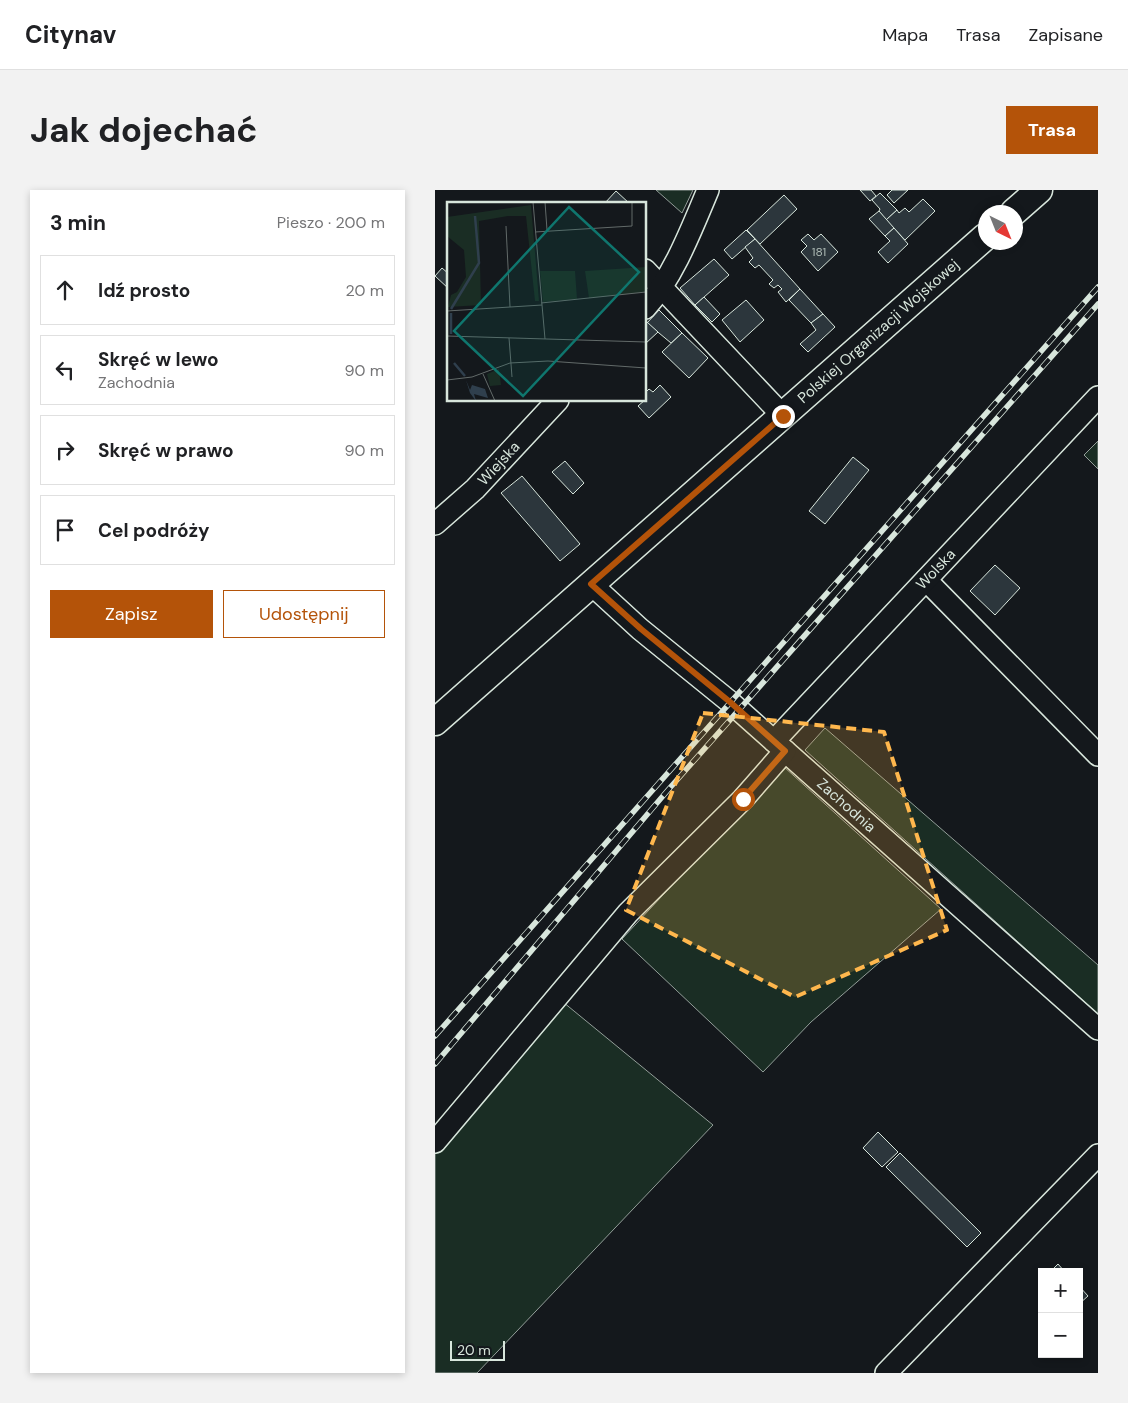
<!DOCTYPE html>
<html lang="pl">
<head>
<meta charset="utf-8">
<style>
	:root { --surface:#fff; --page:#f2f2f2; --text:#202124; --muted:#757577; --line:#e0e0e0; --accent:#b45309 }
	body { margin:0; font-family:"DM Sans",sans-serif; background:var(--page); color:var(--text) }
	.controls { position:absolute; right:15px; bottom:15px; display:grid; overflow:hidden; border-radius:0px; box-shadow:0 2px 8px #0003 }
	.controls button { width:45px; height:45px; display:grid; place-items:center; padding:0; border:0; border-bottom:1px solid var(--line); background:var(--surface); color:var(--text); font:25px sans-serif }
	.compass { position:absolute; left:543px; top:15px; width:45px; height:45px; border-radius:50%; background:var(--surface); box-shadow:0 2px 8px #0003; rotate:137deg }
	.scale { position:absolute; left:15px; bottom:12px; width:55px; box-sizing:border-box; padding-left:5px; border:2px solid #d8e6dc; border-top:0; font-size:14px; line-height:18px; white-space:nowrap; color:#d8e6dc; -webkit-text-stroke:4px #14181c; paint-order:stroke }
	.stop { position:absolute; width:15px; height:15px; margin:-11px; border:4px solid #b45309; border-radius:50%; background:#fff }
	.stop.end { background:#b45309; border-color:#fff; box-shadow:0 1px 5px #0008 }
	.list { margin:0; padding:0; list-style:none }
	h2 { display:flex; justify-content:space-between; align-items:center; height:65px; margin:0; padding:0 20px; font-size:21px }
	h2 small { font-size:16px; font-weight:400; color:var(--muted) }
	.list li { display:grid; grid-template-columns:32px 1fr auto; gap:15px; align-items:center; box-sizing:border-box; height:70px; margin:0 10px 10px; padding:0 10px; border:1px solid var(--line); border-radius:0px }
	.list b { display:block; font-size:19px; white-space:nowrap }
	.list p { margin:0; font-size:16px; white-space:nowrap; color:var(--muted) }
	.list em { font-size:16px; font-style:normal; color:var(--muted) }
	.actions { display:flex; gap:10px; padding:15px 20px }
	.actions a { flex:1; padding:11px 0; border:1px solid var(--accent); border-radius:0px; text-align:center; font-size:18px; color:var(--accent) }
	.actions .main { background:var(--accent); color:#fff }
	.icon { flex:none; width:28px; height:28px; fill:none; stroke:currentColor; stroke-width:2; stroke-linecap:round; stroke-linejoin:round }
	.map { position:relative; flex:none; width:663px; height:1183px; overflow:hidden; border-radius:0px }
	header { display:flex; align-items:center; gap:30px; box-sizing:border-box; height:70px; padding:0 25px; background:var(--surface); border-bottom:1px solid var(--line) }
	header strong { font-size:24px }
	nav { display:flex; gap:28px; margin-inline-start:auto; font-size:18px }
	.intro { display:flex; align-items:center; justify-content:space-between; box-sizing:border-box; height:120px; padding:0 30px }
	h1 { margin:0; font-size:35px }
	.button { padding:12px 22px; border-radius:0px; background:var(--accent); color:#fff; font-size:18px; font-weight:700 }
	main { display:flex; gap:30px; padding:0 30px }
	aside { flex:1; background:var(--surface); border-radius:0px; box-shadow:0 2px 8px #0003 }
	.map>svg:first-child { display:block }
	.green { fill:#1a2d24; stroke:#939e99 }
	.building { fill:#2c363c; stroke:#d8e6dc }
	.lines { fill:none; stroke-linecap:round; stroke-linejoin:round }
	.minor-casing { stroke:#d8e6dc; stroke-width:24 }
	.major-casing { stroke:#d8e6dc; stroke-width:29 }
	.minor { stroke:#14181c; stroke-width:21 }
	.major { stroke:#14181c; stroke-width:26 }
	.rail-casing { stroke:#d8e6dc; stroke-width:5.5 }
	.rail { stroke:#14181c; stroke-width:4; stroke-dasharray:11; stroke-linecap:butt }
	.route { stroke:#b45309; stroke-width:6 }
	.marked { fill:#ffb74d; fill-opacity:0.2; stroke:#ffb74d; stroke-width:4; stroke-dasharray:10 6; stroke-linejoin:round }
	.labels { text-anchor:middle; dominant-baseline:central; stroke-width:4; stroke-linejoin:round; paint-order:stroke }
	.number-label { font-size:12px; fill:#adbab4 }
	.street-label { font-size:15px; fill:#d8e6dc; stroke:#14181c }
	.inset-river { fill:none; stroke:#2f3f4d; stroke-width:2.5 }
	.inset-road { fill:none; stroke:#626a69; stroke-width:1 }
	.view { fill:#0f766e; fill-opacity:0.15; stroke:#0f766e; stroke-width:2.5 }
	.inset-edge { fill:none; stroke:#d8e6dc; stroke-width:2.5 }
</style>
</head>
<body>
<header>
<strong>Citynav</strong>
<nav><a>Mapa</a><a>Trasa</a><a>Zapisane</a></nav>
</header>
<div class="intro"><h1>Jak dojechać</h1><a class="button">Trasa</a></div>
<main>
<aside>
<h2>3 min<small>Pieszo · 200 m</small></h2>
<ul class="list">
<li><svg class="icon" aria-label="ahead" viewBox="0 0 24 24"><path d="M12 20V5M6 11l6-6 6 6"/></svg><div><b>Idź prosto</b></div><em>20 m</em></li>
<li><svg class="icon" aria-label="left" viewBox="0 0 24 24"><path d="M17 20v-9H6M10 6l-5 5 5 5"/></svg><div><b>Skręć w lewo</b><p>Zachodnia</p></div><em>90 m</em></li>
<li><svg class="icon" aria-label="right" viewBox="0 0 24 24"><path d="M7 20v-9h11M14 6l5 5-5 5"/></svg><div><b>Skręć w prawo</b></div><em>90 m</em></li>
<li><svg class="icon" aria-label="arrive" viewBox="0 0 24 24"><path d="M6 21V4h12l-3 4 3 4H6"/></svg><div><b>Cel podróży</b></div></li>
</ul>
<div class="actions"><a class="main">Zapisz</a><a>Udostępnij</a></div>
</aside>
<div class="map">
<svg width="663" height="1183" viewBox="0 0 663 1183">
	<rect width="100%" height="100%" fill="#14181c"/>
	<g class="green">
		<path d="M221,0H258L247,23Z"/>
		<path d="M663,251V279L649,265Z"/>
		<path d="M390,538L663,775V824L370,560Z"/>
		<path d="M348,576L506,719L376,832L328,882L187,749Z"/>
		<path d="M128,812L278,935L42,1183H0V963Z"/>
	</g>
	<g class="building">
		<path d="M425,0H436L441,6L435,11Z"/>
		<path d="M457,0H473L459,13L452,5Z"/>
		<path d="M181,1L195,14H169Z"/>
		<path d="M445,3L462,20L451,30L444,21L445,19L437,10Z"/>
		<path d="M349,5L362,19L325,54L312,40Z"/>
		<path d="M488,9L500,21L470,50L451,30L462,20L464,23L470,18L474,22Z"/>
		<path d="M444,21L459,38L450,46L434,29Z"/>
		<path d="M459,38L473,54L453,73L443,62L455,51L450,46Z"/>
		<path d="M311,40L320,49L297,69L289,60Z"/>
		<path d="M373,44L379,50L386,44L403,62L383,81L366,62L372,56L366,50Z"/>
		<path d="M320,49L365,99L351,112L343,102L347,99L343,95L339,98L334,94L338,90L324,75L320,78L314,72L318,68L310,57Z"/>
		<path d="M279,69L294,85L260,115L245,98Z"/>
		<path d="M7,78L14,84V99L0,86Z"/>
		<path d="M365,99L388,124L376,133L354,110Z"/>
		<path d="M269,107L285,124L277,132L260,115Z"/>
		<path d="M311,110L329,130L305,152L287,130Z"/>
		<path d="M224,120L247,143L236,153L212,133Z"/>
		<path d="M388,124L400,137L373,162L365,154L381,140L376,133Z"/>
		<path d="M212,132L223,142L210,154V134Z"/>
		<path d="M247,143L273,168L254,188L227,162Z"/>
		<path d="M225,195L236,207L214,228L203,216L210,210V203L214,199L218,202Z"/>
		<path d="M418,267L434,280L390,334L374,321Z"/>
		<path d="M130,271L149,293L138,304L117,282Z"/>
		<path d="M87,286L145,354L125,371L66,303Z"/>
		<path d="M560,375L585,398L560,425L535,401Z"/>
		<path d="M443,942L463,962L447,977L428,958Z"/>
		<path d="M465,963L546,1043L532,1057L451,977Z"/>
		<path d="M623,1074L630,1082H615Z"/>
		<path d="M644,1096L653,1106L644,1114Z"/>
	</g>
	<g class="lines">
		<defs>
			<g id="minor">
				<path d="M210,80L348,226"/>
				<path d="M210,118C238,88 257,38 273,0"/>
				<path id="s1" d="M0,334L40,299L123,210"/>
				<path d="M491,390L663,565"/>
				<path id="s2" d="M156,394L205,439L295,512L663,839"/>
				<path id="s3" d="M339,551L663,207"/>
				<path d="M0,952L193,723L308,609L350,561"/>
				<path d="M451,1183L663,965"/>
			</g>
			<g id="major">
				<path d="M579,22L604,0"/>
				<path id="s4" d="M0,532L550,47"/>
			</g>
		</defs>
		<use href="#minor" class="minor-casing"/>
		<use href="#major" class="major-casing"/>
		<use href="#minor" class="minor"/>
		<use href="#major" class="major"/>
		<defs>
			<g id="rail">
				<path d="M0,846L663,97"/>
				<path d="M0,874L233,600L663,114"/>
			</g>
		</defs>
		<use href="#rail" class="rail-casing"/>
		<use href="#rail" class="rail"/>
	</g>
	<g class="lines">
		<path class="route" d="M308,609L350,561L295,512L206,439L156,394L348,226"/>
	</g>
	<path class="marked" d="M268,523L449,542L512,740L360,807L191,720Z"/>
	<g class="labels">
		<g class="number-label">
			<text x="384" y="62">181</text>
		</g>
		<g class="street-label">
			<text stroke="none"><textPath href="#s4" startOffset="591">Polskiej Organizacji Wojskowej</textPath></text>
			<text stroke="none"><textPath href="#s1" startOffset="88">Wiejska</textPath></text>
			<text stroke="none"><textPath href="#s3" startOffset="236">Wolska</textPath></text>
			<text stroke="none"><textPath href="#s2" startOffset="338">Zachodnia</textPath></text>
		</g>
	</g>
	<g transform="translate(12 12)">
		<rect width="199" height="199" fill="#14181c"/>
		<path d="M84,3L92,99H88L79,14H61L32,19L34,103L1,105L4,93L10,90L19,75L17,48L0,34V15ZM199,65V90L142,96L138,69ZM93,69H128L130,97L96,100ZM52,167L54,183L43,184L40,172Z" fill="#1a2d24"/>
		<path d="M19,178L23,188L25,183L38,187L41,196L27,192L29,199L23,191Z" fill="#2f3f4d"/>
		<path class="inset-river" d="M4,107L32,61L28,14M4,111V132M7,161L18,174"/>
		<path class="inset-road" d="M86,0L98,137M98,0L100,28M59,24L63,105M88,30L185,24V0M94,101L199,90M0,109L95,103M0,134L199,140M62,136L65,175M36,172L48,199M0,178L25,175L63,161L101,159L199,166"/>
		<path class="view" d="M122,5L192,70L76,194L7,129Z"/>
		<rect width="199" height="199" class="inset-edge"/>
	</g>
</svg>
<div class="controls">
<button>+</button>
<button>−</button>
</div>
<svg class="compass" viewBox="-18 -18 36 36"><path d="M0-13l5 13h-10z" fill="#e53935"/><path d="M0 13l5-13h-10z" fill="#757577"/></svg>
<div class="scale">20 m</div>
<div class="stop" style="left:308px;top:609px"></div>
<div class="stop end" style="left:348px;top:226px"></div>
</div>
</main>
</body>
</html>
